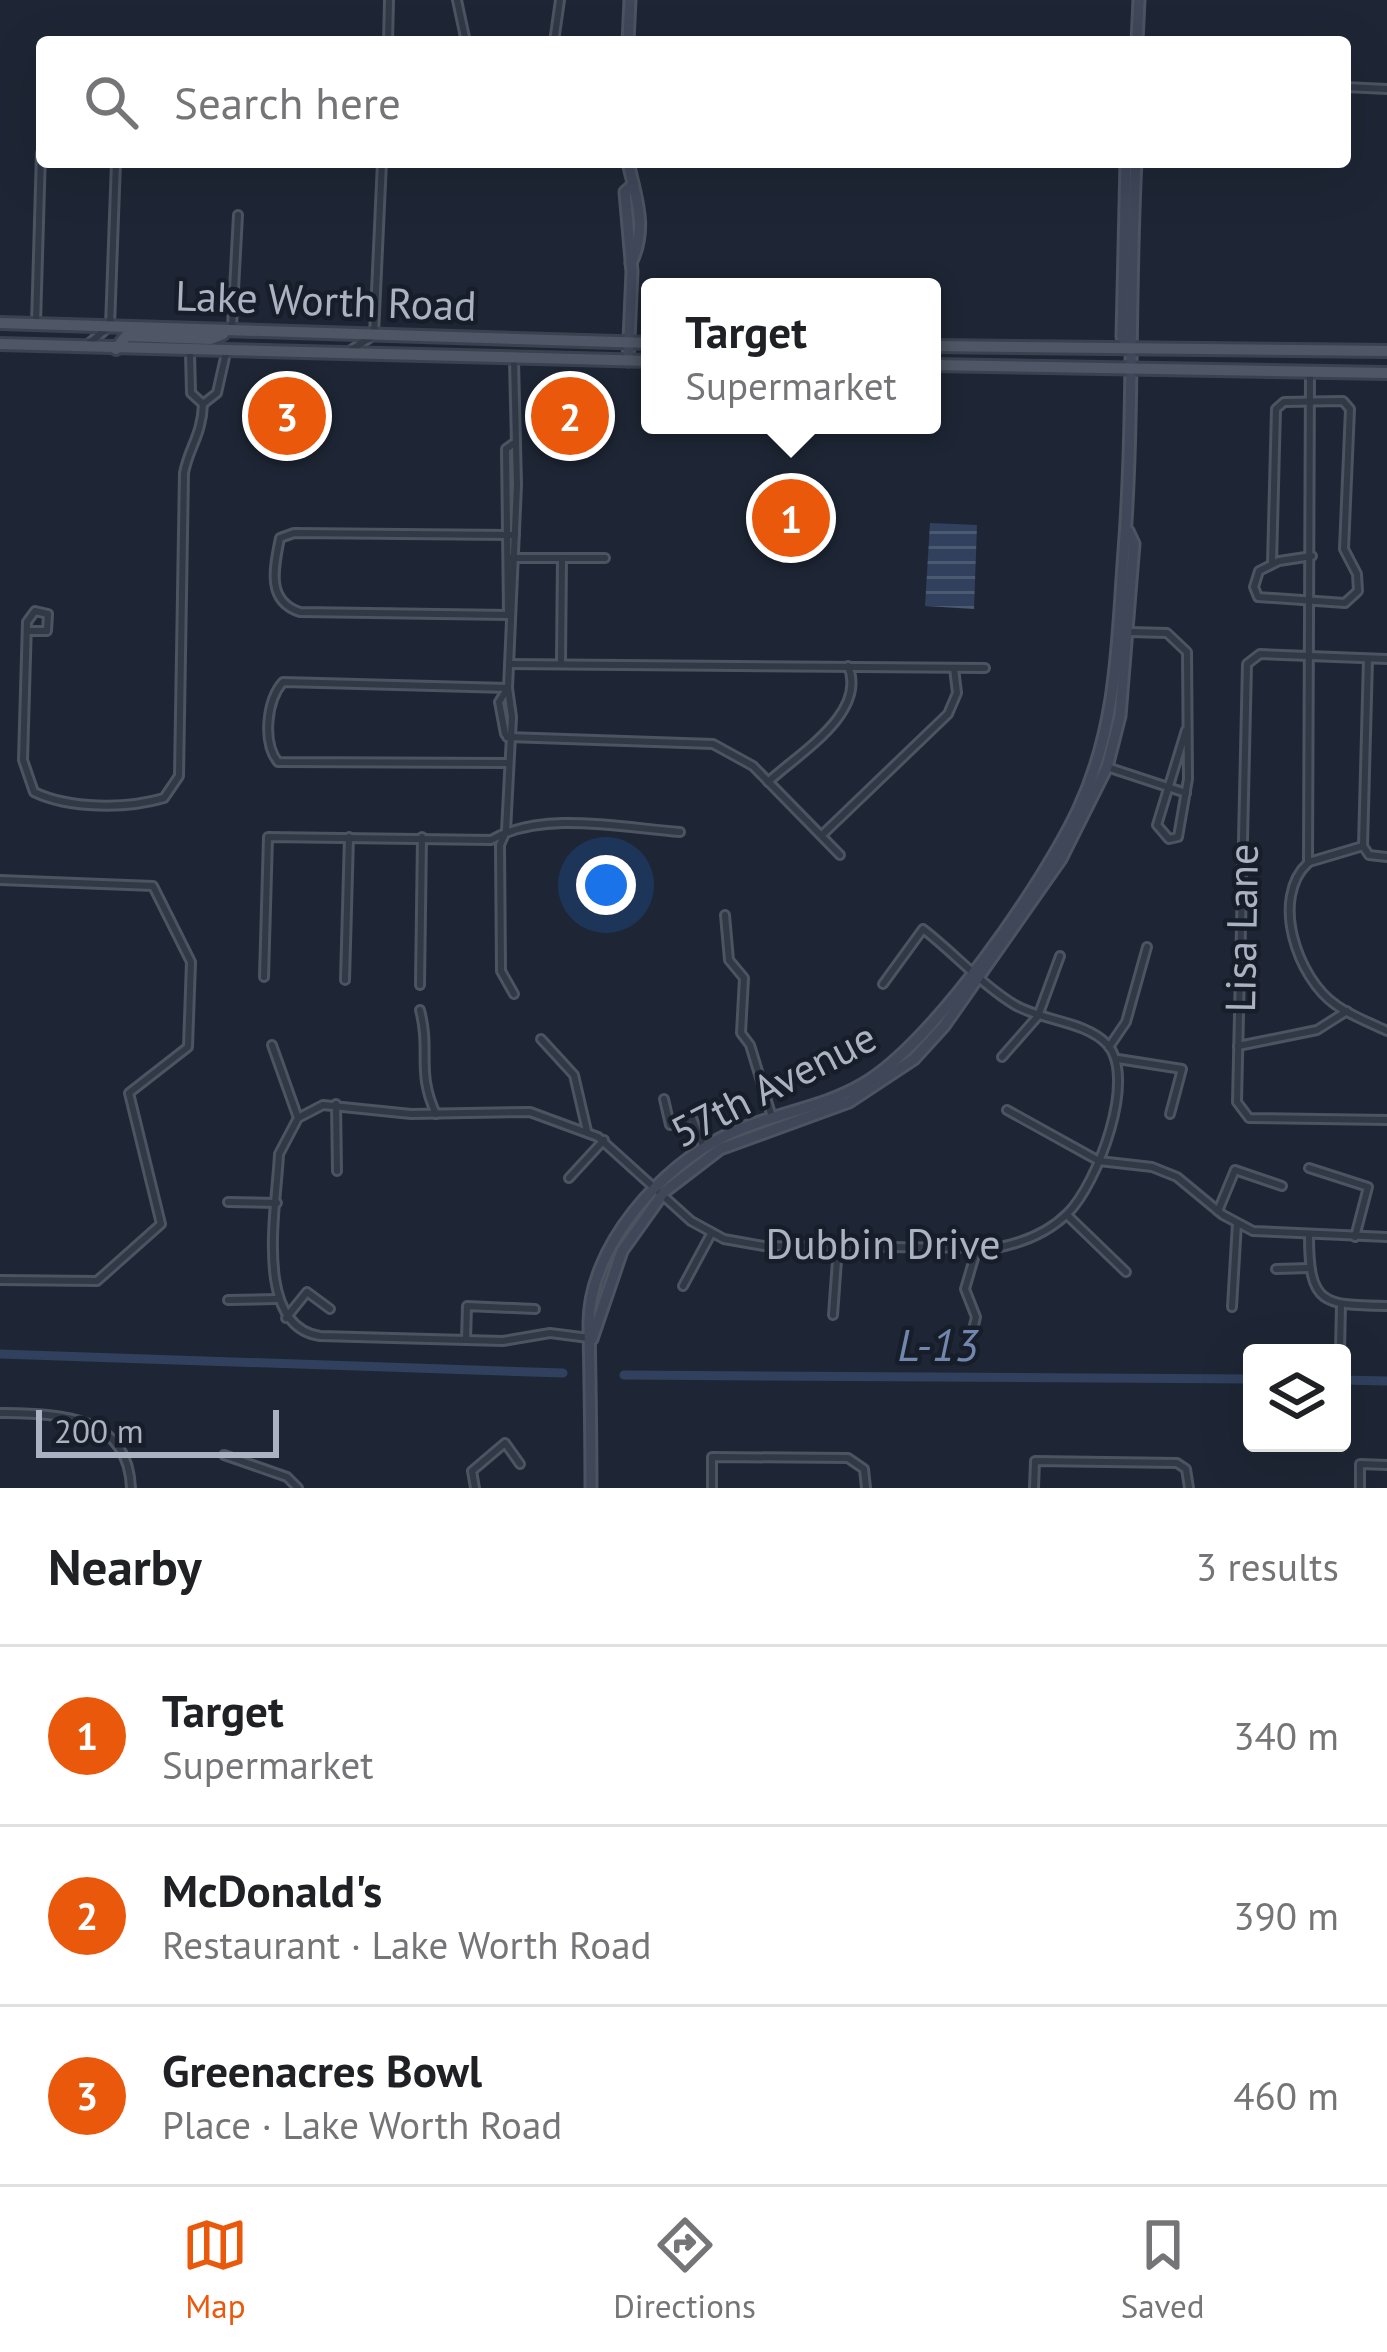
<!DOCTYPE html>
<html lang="en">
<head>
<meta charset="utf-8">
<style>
	:root { --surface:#fff; --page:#f2f2f2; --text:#202124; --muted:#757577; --line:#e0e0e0; --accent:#ea580c }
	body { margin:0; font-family:"PT Sans",sans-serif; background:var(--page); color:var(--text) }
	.controls { position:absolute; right:36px; bottom:36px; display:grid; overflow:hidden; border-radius:12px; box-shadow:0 12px 48px #0002 }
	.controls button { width:108px; height:108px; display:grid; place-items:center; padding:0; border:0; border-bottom:3px solid var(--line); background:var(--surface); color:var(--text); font:60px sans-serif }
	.scale { position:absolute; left:36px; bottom:30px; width:243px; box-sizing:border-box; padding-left:12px; border:6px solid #abb3c3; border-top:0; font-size:33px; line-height:42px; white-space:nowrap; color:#abb3c3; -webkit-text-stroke:9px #171e2a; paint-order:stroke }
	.you { position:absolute; left:606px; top:885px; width:42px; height:42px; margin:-30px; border:9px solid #fff; border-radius:50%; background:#1a73e8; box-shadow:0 0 0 18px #1a73e833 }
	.badge { display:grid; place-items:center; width:78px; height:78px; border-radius:50%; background:var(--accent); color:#fff; font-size:39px; font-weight:700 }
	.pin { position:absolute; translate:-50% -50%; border:6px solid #fff; box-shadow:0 3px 12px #0006 }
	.popup { position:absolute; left:641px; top:278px; width:300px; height:156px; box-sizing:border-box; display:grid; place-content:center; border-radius:12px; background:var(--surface); filter:drop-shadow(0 3px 9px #0005); font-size:39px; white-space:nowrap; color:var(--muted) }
	.popup b { font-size:45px; color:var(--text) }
	.popup::after { content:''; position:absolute; left:50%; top:100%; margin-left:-24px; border:24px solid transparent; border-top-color:var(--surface) }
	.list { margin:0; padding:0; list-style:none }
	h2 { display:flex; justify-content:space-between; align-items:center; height:156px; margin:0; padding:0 48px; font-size:51px }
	h2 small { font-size:39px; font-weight:400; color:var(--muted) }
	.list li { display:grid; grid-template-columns:78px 1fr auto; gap:36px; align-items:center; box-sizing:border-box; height:180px; padding:0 48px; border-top:3px solid var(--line) }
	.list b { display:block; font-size:45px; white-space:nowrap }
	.list p { margin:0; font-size:39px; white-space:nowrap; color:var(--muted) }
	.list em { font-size:39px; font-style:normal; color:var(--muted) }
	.icon { flex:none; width:66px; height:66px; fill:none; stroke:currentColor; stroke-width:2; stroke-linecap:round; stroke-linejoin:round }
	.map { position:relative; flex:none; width:1387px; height:1488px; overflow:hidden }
	.search { position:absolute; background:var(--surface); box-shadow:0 12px 48px #0002; left:36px; right:36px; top:36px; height:132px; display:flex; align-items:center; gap:30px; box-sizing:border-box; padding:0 42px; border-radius:12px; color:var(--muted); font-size:45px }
	.sheet { height:696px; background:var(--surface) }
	nav { display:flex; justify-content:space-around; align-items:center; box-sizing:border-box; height:168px; border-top:3px solid var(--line); background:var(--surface); font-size:33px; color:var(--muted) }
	nav a { display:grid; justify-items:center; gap:6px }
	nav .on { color:var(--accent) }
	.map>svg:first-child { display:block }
	.water { fill:url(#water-rules) }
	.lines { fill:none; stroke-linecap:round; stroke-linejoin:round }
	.canal { stroke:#30405d; stroke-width:9 }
	.street-casing { stroke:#4c5361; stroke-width:12 }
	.secondary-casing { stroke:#4c5361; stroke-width:15 }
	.primary-casing { stroke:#3b424f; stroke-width:16 }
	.street { stroke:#313846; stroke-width:6 }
	.secondary { stroke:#3f4759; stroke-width:9 }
	.primary { stroke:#4f5766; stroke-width:10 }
	.labels { text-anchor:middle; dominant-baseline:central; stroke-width:9; stroke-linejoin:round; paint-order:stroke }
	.street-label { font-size:42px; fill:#abb3c3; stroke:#171e2a }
	.water-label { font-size:45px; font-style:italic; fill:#7287ad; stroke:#171e2a }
</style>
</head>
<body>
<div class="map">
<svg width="1387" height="1488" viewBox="0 0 1387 1488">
	<defs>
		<pattern id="water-rules" width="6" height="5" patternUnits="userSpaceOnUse" patternTransform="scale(3)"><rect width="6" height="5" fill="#30405d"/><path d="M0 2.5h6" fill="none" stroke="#4b5973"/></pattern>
	</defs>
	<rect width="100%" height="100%" fill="#1e2635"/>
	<path class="water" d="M930,523L977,525L974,609L925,606Z"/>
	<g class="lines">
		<g class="canal">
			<path d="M0,1354L563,1373"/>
			<path d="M624,1375L1252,1379"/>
			<path d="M1342,1380L1387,1381"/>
		</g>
		<defs>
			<g id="street">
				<path d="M457,0L466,42"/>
				<path d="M388,42L389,0"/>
				<path d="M554,42L560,0"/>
				<path d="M1345,87L1387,89"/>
				<path d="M36,324L41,153"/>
				<path d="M232,327L238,215"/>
				<path d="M87,345L110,326L116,162"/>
				<path d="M351,350L374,335L382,162"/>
				<path d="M190,352L191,393L203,404L217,393L226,353"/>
				<path d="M1310,371L1308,863C1270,898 1297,978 1336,1005C1351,1016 1371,1023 1387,1031"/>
				<path d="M512,558H605"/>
				<path d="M1272,564L1276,409L1284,402L1343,401L1350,409L1344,549L1357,574L1358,591L1345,603L1258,597L1254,587L1259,571L1279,561L1312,556"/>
				<path d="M508,611L506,449L513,444"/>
				<path d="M509,615L300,612C266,601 274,568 280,538L294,533L515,535"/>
				<path d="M30,631H47L48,614L35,611L27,622L23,760L34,792C69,809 127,809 164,798L179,776L184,473C189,447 202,435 203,404"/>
				<path d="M1130,632L1167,633L1187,652L1188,779L1178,837L1169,839L1157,825L1186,730"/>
				<path d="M1387,659L1260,654L1247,664L1237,1102L1249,1118L1387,1120"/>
				<path d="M561,662L562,558"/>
				<path d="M509,664L985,668"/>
				<path d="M505,734L499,702L506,691"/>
				<path d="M507,737L713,744L753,766L840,855"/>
				<path d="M507,763L278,762C262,742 267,700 283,682L508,688"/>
				<path d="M1107,767L1186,793"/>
				<path d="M768,782C798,754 868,713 848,666"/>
				<path d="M822,835L948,714L957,693L954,668"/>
				<path d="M1363,846L1368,659"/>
				<path d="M1363,846L1369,855L1387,857"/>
				<path d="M1309,862L1363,846"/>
				<path d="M0,880L153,886L191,962L188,1047L129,1093L161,1224L97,1281L0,1280"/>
				<path d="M725,915L729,960L744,978L741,1033L750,1045L772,1117"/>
				<path d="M264,977L268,837L491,840C543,810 623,828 680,832"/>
				<path d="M345,980L349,837"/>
				<path d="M420,985L422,837"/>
				<path d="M514,994L501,971L500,845L506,831L512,717L508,688L517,485L514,361"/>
				<path d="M420,1010C431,1052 416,1071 436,1114"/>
				<path d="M541,1039L574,1075L587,1131"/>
				<path d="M272,1045L298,1118"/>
				<path d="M1238,1046L1317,1030L1347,1011"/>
				<path d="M1109,1047L1126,1022L1147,947"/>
				<path d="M1002,1057L1038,1016L1060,956"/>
				<path d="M1118,1059L1182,1069L1170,1114"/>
				<path d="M664,1099L670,1125L692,1118L704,1148"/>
				<path d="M336,1104L337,1171"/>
				<path d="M1007,1110L1099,1161L1152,1167L1177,1177L1223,1215L1253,1231L1387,1237"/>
				<path d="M1309,1168L1368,1187L1355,1237"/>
				<path d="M569,1178L604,1140"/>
				<path d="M228,1202L277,1203"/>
				<path d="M1218,1211L1235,1170L1282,1186"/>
				<path d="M1067,1215L1126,1272"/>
				<path d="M1309,1236C1309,1305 1323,1305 1387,1306"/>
				<path d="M1276,1269L1309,1268"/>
				<path d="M683,1286L711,1234"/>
				<path d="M228,1300L276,1299"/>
				<path d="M1232,1307L1237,1223"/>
				<path d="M833,1315L838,1247"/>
				<path d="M286,1318L307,1292L330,1309"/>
				<path d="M589,1338L550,1333L503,1341L320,1336C252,1326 277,1205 279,1154L298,1118L323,1105L411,1114L530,1112L598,1137L691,1221L724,1239L764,1246L995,1248C1023,1243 1048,1233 1068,1213C1097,1184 1138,1078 1107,1044C1085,1021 1042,1021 1015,1005C982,985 954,953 923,929L883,984"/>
				<path d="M466,1340L467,1306L535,1309"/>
				<path d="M970,1342L976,1317L965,1289L977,1248"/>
				<path d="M1340,1351L1341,1305"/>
				<path d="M0,1413C57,1414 128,1413 131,1488"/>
				<path d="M224,1455L287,1477L298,1488"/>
				<path d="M475,1488L472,1471L505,1443L520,1464"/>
				<path d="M712,1488V1457L848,1458L864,1469L866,1488"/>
				<path d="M1034,1488L1035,1461L1177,1463L1186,1469L1189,1488"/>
				<path d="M1360,1488V1464L1387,1465"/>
			</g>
			<g id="secondary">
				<path d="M628,42L630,0"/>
				<path d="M1137,42L1139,0"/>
				<path d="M628,162C636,198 648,228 631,263"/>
				<path d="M1126,162L1122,337L1130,349"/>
				<path d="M628,361L632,272L625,192L633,185"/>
				<path d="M592,1339L622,1251L664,1192L720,1149L849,1102L914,1059L944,1026L1061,859L1107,767L1120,716L1134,544L1128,531"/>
				<path d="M591,1488C591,1434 590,1379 589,1325C588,1247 662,1166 727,1135C771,1113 821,1109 863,1084C933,1044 1045,882 1079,808C1118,723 1117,641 1124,551C1134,422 1129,292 1136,162"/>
			</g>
			<g id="primary">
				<path d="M0,323L650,343"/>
				<path d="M0,344L650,361"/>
				<path d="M932,346L1387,351"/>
				<path d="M116,349L126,336L210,339L223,334"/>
				<path d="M932,365L1387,373"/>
			</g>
		</defs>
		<use href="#street" class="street-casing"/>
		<use href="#secondary" class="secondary-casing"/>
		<use href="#primary" class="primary-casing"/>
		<use href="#street" class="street"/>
		<use href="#secondary" class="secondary"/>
		<use href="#primary" class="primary"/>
	</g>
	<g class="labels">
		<g class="street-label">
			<text transform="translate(326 300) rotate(2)">Lake Worth Road</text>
			<text transform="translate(1241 928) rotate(-89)">Lisa Lane</text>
			<text transform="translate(773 1084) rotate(-27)">57th Avenue</text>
			<text x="883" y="1243">Dubbin Drive</text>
		</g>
		<g class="water-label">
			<text x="938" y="1344">L-13</text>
		</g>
	</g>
</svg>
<div class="controls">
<button><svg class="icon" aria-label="layers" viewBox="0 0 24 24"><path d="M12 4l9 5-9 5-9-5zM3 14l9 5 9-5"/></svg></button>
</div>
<div class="scale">200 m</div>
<div class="you"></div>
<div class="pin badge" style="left:791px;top:518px">1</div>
<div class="popup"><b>Target</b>Supermarket</div>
<div class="pin badge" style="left:570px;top:416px">2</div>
<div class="pin badge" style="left:287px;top:416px">3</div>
<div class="search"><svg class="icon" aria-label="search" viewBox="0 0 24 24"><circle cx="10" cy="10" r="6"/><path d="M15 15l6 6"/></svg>Search here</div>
</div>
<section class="sheet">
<h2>Nearby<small>3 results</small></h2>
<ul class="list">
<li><span class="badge">1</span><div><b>Target</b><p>Supermarket</p></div><em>340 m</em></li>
<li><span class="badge">2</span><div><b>McDonald's</b><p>Restaurant · Lake Worth Road</p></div><em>390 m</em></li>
<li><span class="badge">3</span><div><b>Greenacres Bowl</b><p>Place · Lake Worth Road</p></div><em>460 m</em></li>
</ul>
</section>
<nav>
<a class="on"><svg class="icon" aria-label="map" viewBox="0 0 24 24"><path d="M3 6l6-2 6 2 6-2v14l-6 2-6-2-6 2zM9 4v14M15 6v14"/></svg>Map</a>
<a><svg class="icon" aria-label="directions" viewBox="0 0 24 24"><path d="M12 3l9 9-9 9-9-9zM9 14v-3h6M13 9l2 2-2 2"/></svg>Directions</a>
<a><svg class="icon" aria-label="saved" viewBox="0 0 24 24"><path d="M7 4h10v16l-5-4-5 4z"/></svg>Saved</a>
</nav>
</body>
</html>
